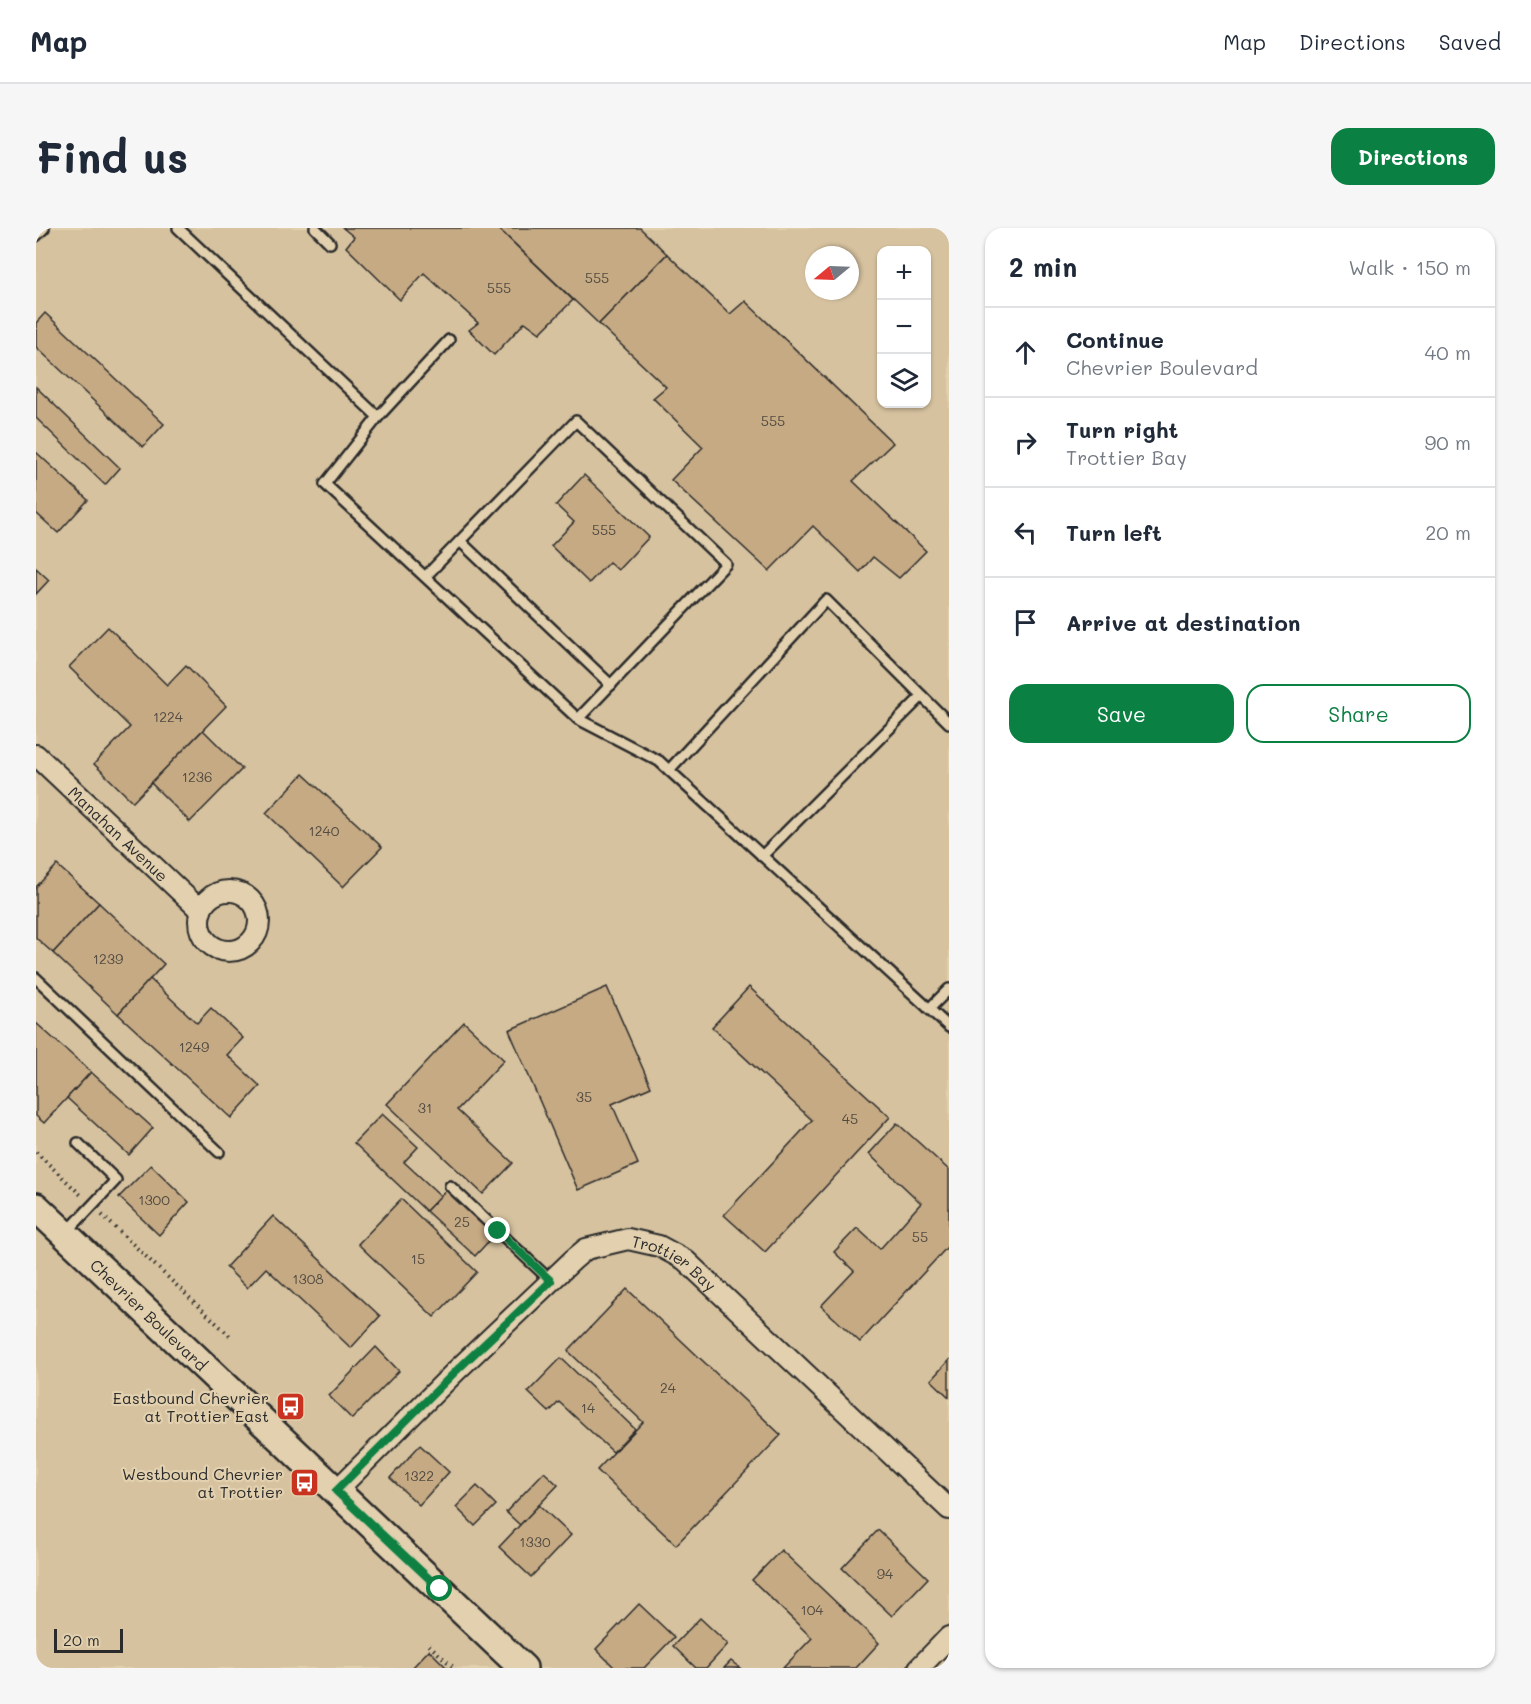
<!DOCTYPE html>
<html lang="en">
<head>
<meta charset="utf-8">
<style>
	:root { --surface:#fff; --page:#f6f6f7; --text:#1f2937; --muted:#747a83; --line:#e0e1e3; --accent:#0b8043 }
	body { margin:0; font-family:Mali,sans-serif; background:var(--page); color:var(--text) }
	.controls { position:absolute; right:18px; top:18px; display:grid; overflow:hidden; border-radius:12px; box-shadow:0 2px 4px #0004 }
	.controls button { width:54px; height:54px; display:grid; place-items:center; padding:0; border:0; border-bottom:2px solid var(--line); background:var(--surface); color:var(--text); font:30px sans-serif }
	.compass { position:absolute; left:769px; top:18px; width:54px; height:54px; border-radius:50%; background:var(--surface); box-shadow:0 2px 4px #0004; rotate:251deg }
	.scale { position:absolute; left:18px; bottom:15px; width:69px; box-sizing:border-box; padding-left:6px; border:3px solid #2b2b2b; border-top:0; font-size:16px; line-height:21px; white-space:nowrap; color:#2b2b2b; -webkit-text-stroke:4px #e2d0ae; paint-order:stroke }
	.stop { position:absolute; width:18px; height:18px; margin:-14px; border:4px solid #0b8043; border-radius:50%; background:#fff }
	.stop.end { background:#0b8043; border-color:#fff; box-shadow:0 2px 6px #0008 }
	.list { margin:0; padding:0; list-style:none }
	h2 { display:flex; justify-content:space-between; align-items:center; height:78px; margin:0; padding:0 24px; font-size:26px }
	h2 small { font-size:20px; font-weight:400; color:var(--muted) }
	.list li { display:grid; grid-template-columns:39px 1fr auto; gap:18px; align-items:center; box-sizing:border-box; height:90px; padding:0 24px; border-top:2px solid var(--line) }
	.list b { display:block; font-size:22px; white-space:nowrap }
	.list p { margin:0; font-size:20px; white-space:nowrap; color:var(--muted) }
	.list em { font-size:20px; font-style:normal; color:var(--muted) }
	.actions { display:flex; gap:12px; padding:18px 24px }
	.actions a { flex:1; padding:14px 0; border:2px solid var(--accent); border-radius:18px; text-align:center; font-size:21px; color:var(--accent) }
	.actions .main { background:var(--accent); color:#fff }
	.icon { flex:none; width:33px; height:33px; fill:none; stroke:currentColor; stroke-width:2; stroke-linecap:round; stroke-linejoin:round }
	.map { position:relative; flex:none; width:913px; height:1440px; overflow:hidden; border-radius:18px }
	header { display:flex; align-items:center; gap:36px; box-sizing:border-box; height:84px; padding:0 30px; background:var(--surface); border-bottom:2px solid var(--line) }
	header strong { font-size:28px }
	nav { display:flex; gap:33px; margin-inline-start:auto; font-size:21px }
	.intro { display:flex; align-items:center; justify-content:space-between; box-sizing:border-box; height:144px; padding:0 36px }
	h1 { margin:0; font-size:42px }
	.button { padding:15px 27px; border-radius:18px; background:var(--accent); color:#fff; font-size:21px; font-weight:700 }
	main { display:flex; gap:36px; padding:0 36px }
	aside { flex:1; background:var(--surface); border-radius:18px; box-shadow:0 2px 4px #0004 }
	.map>svg:first-child { display:block }
	.built { fill:#d6c29f; fill-rule:evenodd }
	.building { fill:#c6aa84; stroke:#2b2b2b; stroke-width:1.5 }
	.lines { fill:none; stroke-linecap:round; stroke-linejoin:round }
	.lane-casing { stroke:#2b2b2b; stroke-width:14 }
	.street-casing { stroke:#2b2b2b; stroke-width:24 }
	.secondary-casing { stroke:#2b2b2b; stroke-width:32 }
	.path { stroke:#2b2b2b; stroke-width:4; stroke-dasharray:1.5 4.5; stroke-linecap:butt }
	.lane { stroke:#e2d0ae; stroke-width:9 }
	.street { stroke:#e2d0ae; stroke-width:20 }
	.secondary { stroke:#e2d0ae; stroke-width:27 }
	.route { stroke:#0b8043; stroke-width:8 }
	.labels { text-anchor:middle; dominant-baseline:central; stroke-width:4.5; stroke-linejoin:round; paint-order:stroke }
	.number-label { font-size:14px; fill:#524b41 }
	.street-label { font-size:16px; fill:#2b2b2b; stroke:#e2d0ae }
	.poi-label { font-size:16px; fill:#2b2b2b; stroke:#e2d0ae; text-anchor:end }
</style>
</head>
<body>
<header>
<strong>Map</strong>
<nav><a>Map</a><a>Directions</a><a>Saved</a></nav>
</header>
<div class="intro"><h1>Find us</h1><a class="button">Directions</a></div>
<main>
<div class="map">
<svg width="913" height="1440" viewBox="0 0 913 1440">
	<rect width="100%" height="100%" fill="#e2d0ae"/>
	<filter id="ink" filterUnits="userSpaceOnUse"><feTurbulence type="fractalNoise" baseFrequency=".0167" numOctaves="2"/><feDisplacementMap in="SourceGraphic" scale="12" xChannelSelector="R" yChannelSelector="G"/><feConvolveMatrix kernelMatrix="1 2 1 2 8 2 1 2 1" color-interpolation-filters="sRGB"/></filter>
	<g filter="url(#ink)">
		<path class="built" d="M0,0H913V1440H0ZM846,22H890V176H846ZM778,27H814V63H778Z"/>
		<g class="building">
			<path d="M307,0H462L537,72L504,105L489,94L458,127L433,102L442,95L388,45L364,72L310,19L318,9Z"/>
			<path d="M462,0H604L631,26L563,96Z"/>
			<path d="M631,26L694,86L709,73L857,215L817,253L890,323L863,350L837,329L824,344L777,298L733,343L635,252L667,219L617,170L630,159L563,96Z"/>
			<path d="M9,85L128,196L107,219L0,119V95Z"/>
			<path d="M0,159L84,240L69,257L0,190Z"/>
			<path d="M0,224L52,272L22,305L0,285Z"/>
			<path d="M548,247L613,309L582,342L573,334L553,355L515,318L538,294L520,277Z"/>
			<path d="M0,340L13,352L0,366Z"/>
			<path d="M72,399L131,457L150,437L190,478L97,574L58,536L94,499L33,439Z"/>
			<path d="M167,502L206,541L154,594L115,555Z"/>
			<path d="M267,546L346,619L307,659L230,585Z"/>
			<path d="M21,637L63,675L17,725L0,710V659Z"/>
			<path d="M63,675L128,736L82,786L17,725Z"/>
			<path d="M114,751L161,795L175,780L207,810L191,827L224,858L195,890L82,786Z"/>
			<path d="M571,759L615,859L576,876L602,936L542,962L473,802Z"/>
			<path d="M713,759L854,889L729,1024L688,987L776,892L676,799Z"/>
			<path d="M428,794L468,832L421,882L477,935L447,966L351,876Z"/>
			<path d="M0,795L55,844L8,895L0,888Z"/>
			<path d="M55,844L117,900L93,927L31,870Z"/>
			<path d="M346,886L382,919L368,934L405,968L390,983L318,915Z"/>
			<path d="M861,895L913,942V1017L824,1114L785,1078L818,1043L798,1024L821,1000L844,1021L885,975L833,926Z"/>
			<path d="M115,937L153,974L123,1007L83,969Z"/>
			<path d="M414,958L462,1003L439,1028L390,983Z"/>
			<path d="M365,971L441,1044L398,1089L322,1016Z"/>
			<path d="M237,988L344,1088L315,1120L230,1040L211,1060L190,1039Z"/>
			<path d="M591,1061L745,1207L640,1317L561,1242L607,1194L532,1123Z"/>
			<path d="M340,1119L363,1143L316,1191L293,1168Z"/>
			<path d="M525,1130L599,1201L577,1224L523,1174L513,1184L492,1164Z"/>
			<path d="M913,1132V1169L895,1152Z"/>
			<path d="M384,1217L413,1244L383,1277L354,1250Z"/>
			<path d="M508,1244L522,1257L484,1297L470,1284Z"/>
			<path d="M441,1258L460,1277L439,1298L420,1279Z"/>
			<path d="M503,1277L535,1307L495,1349L463,1319Z"/>
			<path d="M842,1302L892,1350L856,1388L806,1340Z"/>
			<path d="M745,1322L843,1415L820,1440H747L776,1410L716,1352Z"/>
			<path d="M603,1376L638,1409L608,1440H579L560,1421Z"/>
			<path d="M664,1390L692,1416L670,1440H660L637,1418Z"/>
			<path d="M393,1422L411,1440H376Z"/>
			<path d="M695,1433L704,1440H688Z"/>
		</g>
		<g class="lines">
			<defs>
				<g id="lane">
					<path d="M142,0L342,189L289,256L542,491L690,336L540,193L389,349"/>
					<path d="M279,0L294,15"/>
					<path d="M0,8L8,0"/>
					<path d="M342,189L413,112"/>
					<path d="M424,313L575,457"/>
					<path d="M542,491L623,533L913,799"/>
					<path d="M633,542L790,372L913,495"/>
					<path d="M726,628L886,468"/>
					<path d="M0,750L183,924"/>
					<path d="M893,781L913,761"/>
					<path d="M414,958L515,1053"/>
					<path d="M31,1004L80,952L42,915"/>
				</g>
				<g id="street">
					<path id="s1" d="M0,527L165,683"/>
					<circle cx="193" cy="693" r="30"/>
					<path id="s2" d="M300,1263L421,1142L538,1031L550,1021L592,1011L623,1018L649,1032L913,1281"/>
					<path d="M883,1440L913,1409"/>
				</g>
				<g id="secondary">
					<path id="s3" d="M0,979L487,1440"/>
				</g>
			</defs>
			<use href="#lane" class="lane-casing"/>
			<use href="#street" class="street-casing"/>
			<use href="#secondary" class="secondary-casing"/>
			<g class="path">
				<path d="M0,924L45,967"/>
				<path d="M66,987L194,1108"/>
				<path d="M393,1417L418,1440"/>
			</g>
			<use href="#lane" class="lane"/>
			<use href="#street" class="street"/>
			<use href="#secondary" class="secondary"/>
		</g>
	</g>
	<g class="lines" filter="url(#ink)">
		<path class="route" d="M404,1361L300,1263L421,1142L515,1053L462,1003"/>
	</g>
	<defs>
		<symbol id="bus-square" viewBox="-11 -11 22 22"><rect x="-9" y="-9" width="18" height="18" rx="4" fill="#c8321e" stroke="#e2d0ae"/><path d="M-5-6H5V4H4V6H2V4H-2V6H-4V4H-5ZM-3.5-4V0h7V-4ZM-3.5 1.2v1.5H-2V1.2ZM2 1.2v1.5H3.5V1.2Z" fill="#fff"/></symbol>
	</defs>
	<g fill-rule="evenodd">
		<use href="#bus-square" x="238" y="1162" width="33" height="33"/>
		<use href="#bus-square" x="252" y="1238" width="33" height="33"/>
	</g>
	<g class="labels">
		<g class="number-label">
			<text x="561" y="49">555</text>
			<text x="463" y="59">555</text>
			<text x="737" y="192">555</text>
			<text x="568" y="301">555</text>
			<text x="132" y="488">1224</text>
			<text x="161" y="548">1236</text>
			<text x="288" y="602">1240</text>
			<text x="72" y="730">1239</text>
			<text x="158" y="818">1249</text>
			<text x="548" y="868">35</text>
			<text x="389" y="879">31</text>
			<text x="814" y="890">45</text>
			<text x="118" y="971">1300</text>
			<text x="426" y="993">25</text>
			<text x="884" y="1008">55</text>
			<text x="382" y="1030">15</text>
			<text x="272" y="1050">1308</text>
			<text x="632" y="1159">24</text>
			<text x="552" y="1179">14</text>
			<text x="383" y="1247">1322</text>
			<text x="499" y="1313">1330</text>
			<text x="849" y="1345">94</text>
			<text x="776" y="1381">104</text>
		</g>
		<g class="street-label">
			<text stroke="none"><textPath href="#s1" startOffset="114">Manahan Avenue</textPath></text>
			<text stroke="none"><textPath href="#s2" startOffset="444">Trottier Bay</textPath></text>
			<text stroke="none"><textPath href="#s3" startOffset="156">Chevrier Boulevard</textPath></text>
		</g>
		<g class="poi-label">
			<text x="233" y="1169">Eastbound Chevrier<tspan x="233" dy="18">at Trottier East</tspan></text>
			<text x="247" y="1245">Westbound Chevrier<tspan x="247" dy="18">at Trottier</tspan></text>
		</g>
	</g>
</svg>
<div class="controls">
<button>+</button>
<button>−</button>
<button><svg class="icon" aria-label="layers" viewBox="0 0 24 24"><path d="M12 4l9 5-9 5-9-5zM3 14l9 5 9-5"/></svg></button>
</div>
<svg class="compass" viewBox="-18 -18 36 36"><path d="M0-13l5 13h-10z" fill="#e53935"/><path d="M0 13l5-13h-10z" fill="#747a83"/></svg>
<div class="scale">20 m</div>
<div class="stop" style="left:404px;top:1361px"></div>
<div class="stop end" style="left:462px;top:1003px"></div>
</div>
<aside>
<h2>2 min<small>Walk · 150 m</small></h2>
<ul class="list">
<li><svg class="icon" aria-label="ahead" viewBox="0 0 24 24"><path d="M12 20V5M6 11l6-6 6 6"/></svg><div><b>Continue</b><p>Chevrier Boulevard</p></div><em>40 m</em></li>
<li><svg class="icon" aria-label="right" viewBox="0 0 24 24"><path d="M7 20v-9h11M14 6l5 5-5 5"/></svg><div><b>Turn right</b><p>Trottier Bay</p></div><em>90 m</em></li>
<li><svg class="icon" aria-label="left" viewBox="0 0 24 24"><path d="M17 20v-9H6M10 6l-5 5 5 5"/></svg><div><b>Turn left</b></div><em>20 m</em></li>
<li><svg class="icon" aria-label="arrive" viewBox="0 0 24 24"><path d="M6 21V4h12l-3 4 3 4H6"/></svg><div><b>Arrive at destination</b></div></li>
</ul>
<div class="actions"><a class="main">Save</a><a>Share</a></div>
</aside>
</main>
</body>
</html>
